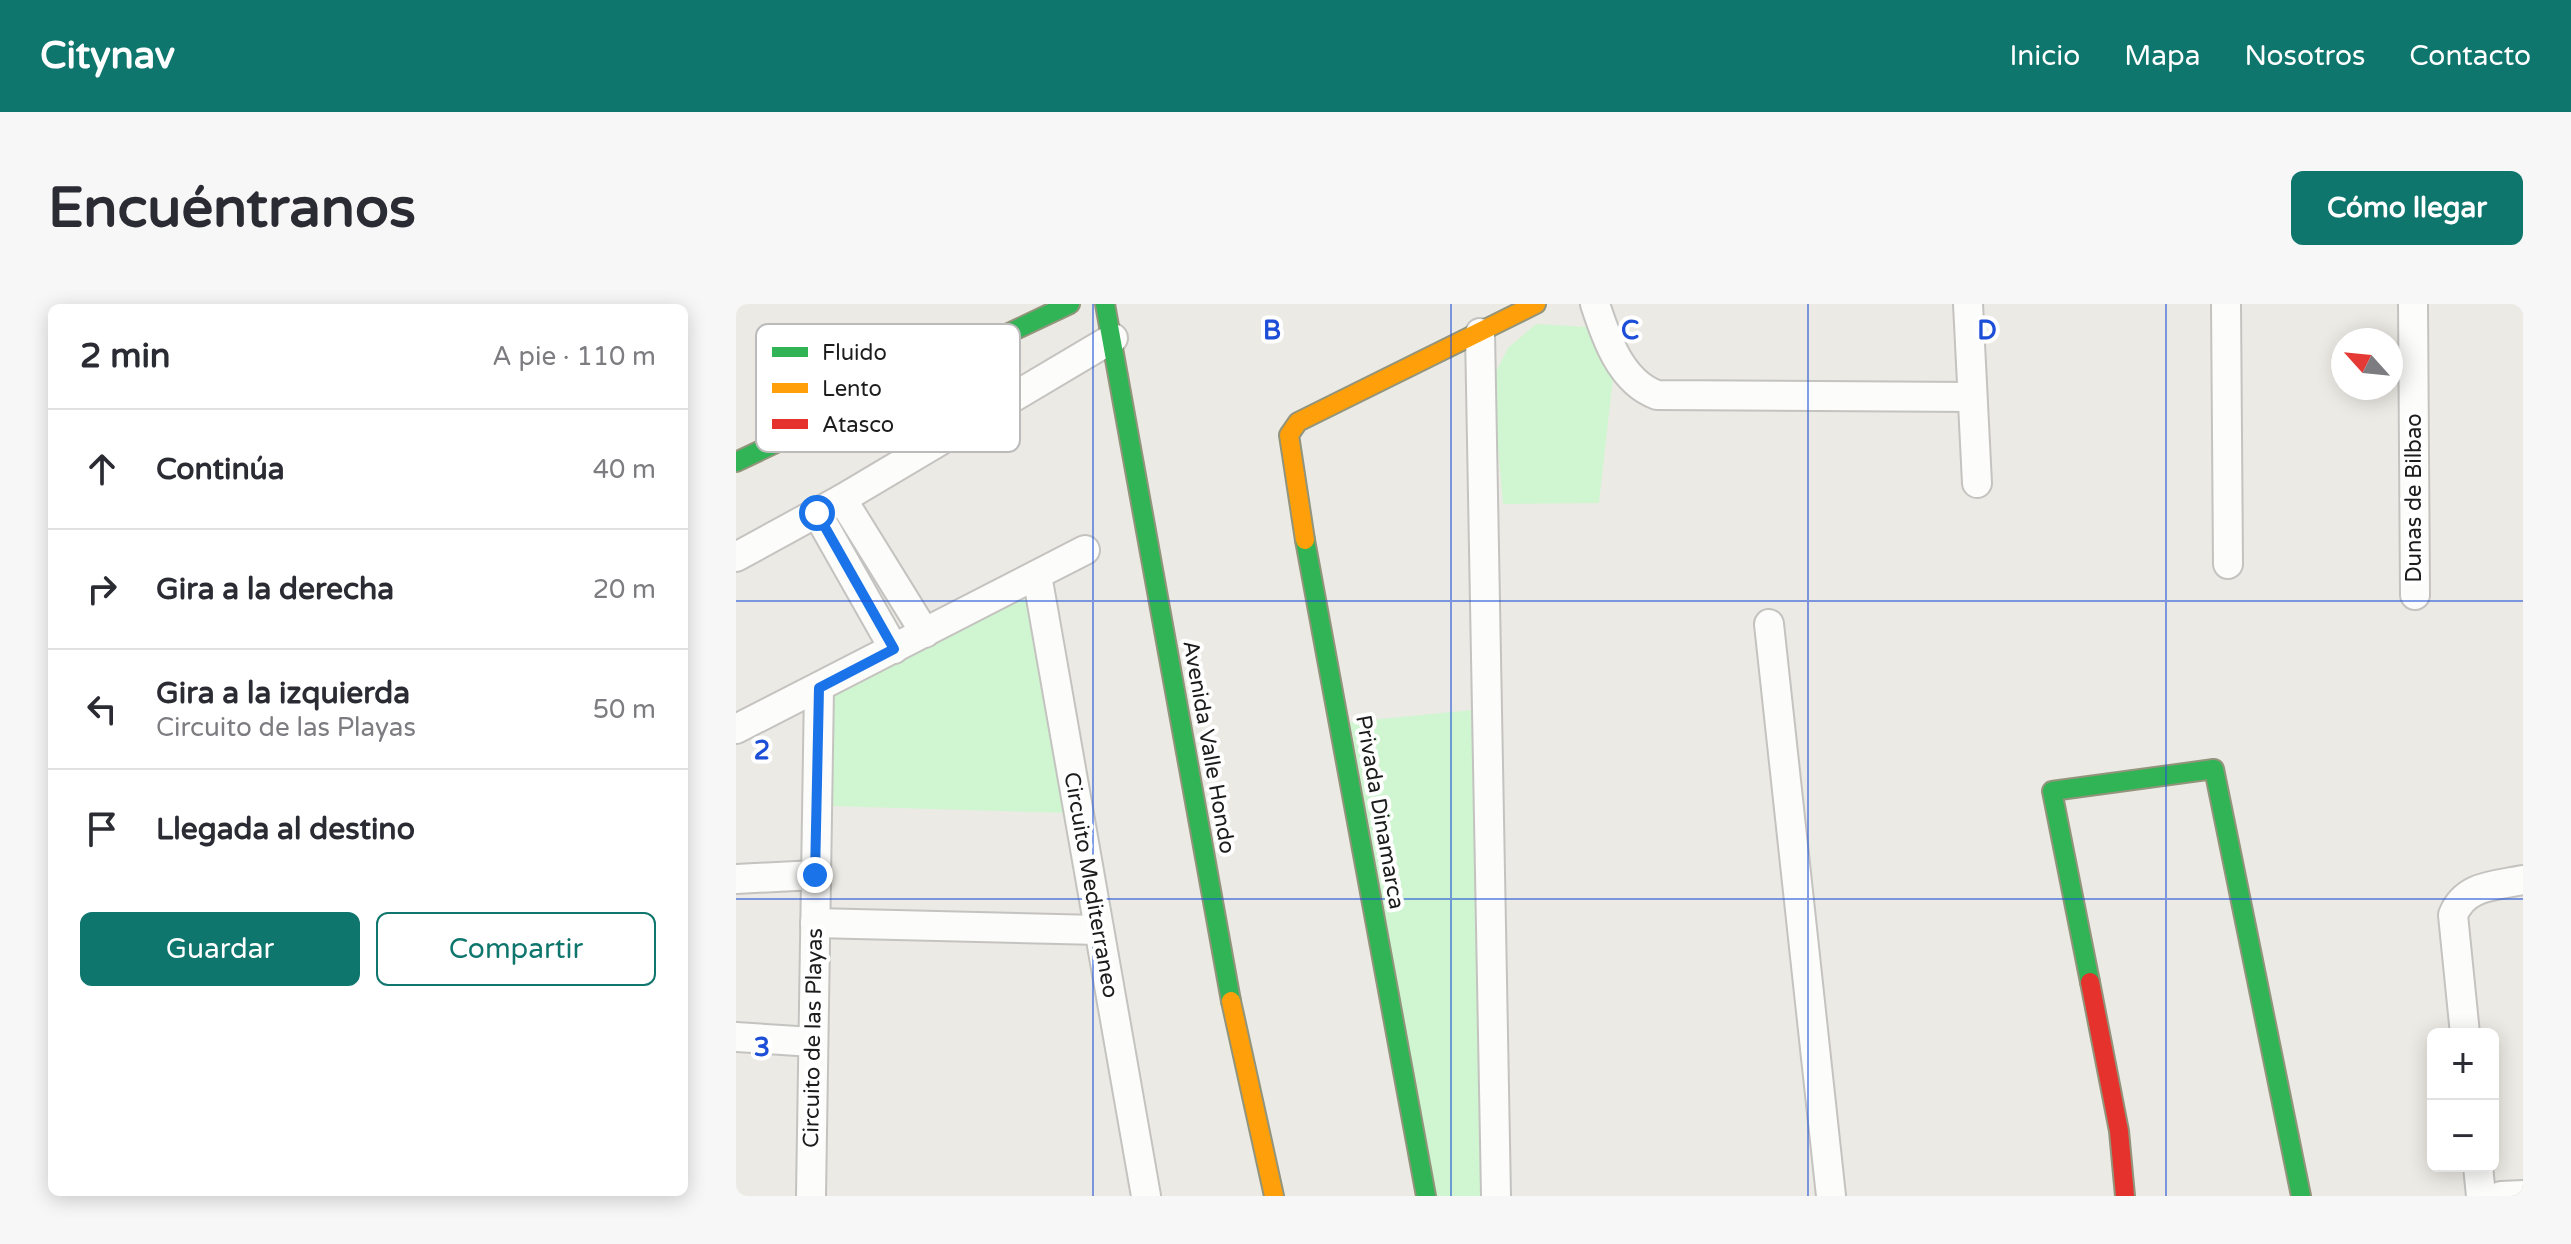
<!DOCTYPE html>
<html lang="es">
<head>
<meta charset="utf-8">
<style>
	:root { --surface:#fff; --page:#f7f7f7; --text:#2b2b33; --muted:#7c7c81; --line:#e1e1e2; --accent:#0f766e }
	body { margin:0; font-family:"Varela Round",sans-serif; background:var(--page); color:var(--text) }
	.controls { position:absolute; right:24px; bottom:24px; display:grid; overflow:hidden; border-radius:12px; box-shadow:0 4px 20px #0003 }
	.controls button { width:72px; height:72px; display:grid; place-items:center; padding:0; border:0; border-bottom:2px solid var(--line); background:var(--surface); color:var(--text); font:40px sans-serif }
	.compass { position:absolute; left:1595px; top:24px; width:72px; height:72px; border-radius:50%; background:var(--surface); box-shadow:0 4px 20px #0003; rotate:297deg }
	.stop { position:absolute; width:24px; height:24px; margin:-18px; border:6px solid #1a73e8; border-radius:50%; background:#fff }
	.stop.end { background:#1a73e8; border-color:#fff; box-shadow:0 2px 8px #0008 }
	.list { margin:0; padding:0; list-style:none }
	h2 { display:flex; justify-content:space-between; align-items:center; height:104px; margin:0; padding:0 32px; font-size:34px }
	h2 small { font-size:26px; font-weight:400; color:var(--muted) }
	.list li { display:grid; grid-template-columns:52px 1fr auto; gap:24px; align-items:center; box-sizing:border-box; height:120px; padding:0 32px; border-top:2px solid var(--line) }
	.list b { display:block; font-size:30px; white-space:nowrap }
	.list p { margin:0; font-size:26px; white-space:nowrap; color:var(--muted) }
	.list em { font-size:26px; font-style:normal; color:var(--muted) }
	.actions { display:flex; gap:16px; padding:24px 32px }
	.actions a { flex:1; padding:18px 0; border:2px solid var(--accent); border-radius:12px; text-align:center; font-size:28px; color:var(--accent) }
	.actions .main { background:var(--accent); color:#fff }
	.icon { flex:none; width:44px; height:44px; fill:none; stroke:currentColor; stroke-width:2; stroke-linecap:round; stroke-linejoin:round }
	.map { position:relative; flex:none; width:1787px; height:892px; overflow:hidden; border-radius:12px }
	header { display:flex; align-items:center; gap:48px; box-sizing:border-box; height:112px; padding:0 40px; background:var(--accent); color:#fff }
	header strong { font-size:38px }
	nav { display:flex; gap:44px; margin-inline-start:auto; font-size:28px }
	.intro { display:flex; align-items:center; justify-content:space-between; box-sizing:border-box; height:192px; padding:0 48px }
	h1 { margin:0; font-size:56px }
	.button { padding:20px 36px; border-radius:12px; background:var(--accent); color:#fff; font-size:28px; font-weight:700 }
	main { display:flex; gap:48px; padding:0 48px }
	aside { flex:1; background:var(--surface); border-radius:12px; box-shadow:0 4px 20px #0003 }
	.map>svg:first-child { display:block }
	.park { fill:#cff6d1 }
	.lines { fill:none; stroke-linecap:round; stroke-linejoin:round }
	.street-casing { stroke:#c4c3c0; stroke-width:32 }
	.fast-casing { stroke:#92957c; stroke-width:22 }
	.slow-casing { stroke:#92957c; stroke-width:22 }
	.jam-casing { stroke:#92957c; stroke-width:22 }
	.street { stroke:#fcfcfb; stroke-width:28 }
	.fast { stroke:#30b455; stroke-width:18 }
	.slow { stroke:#ff9f0a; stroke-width:18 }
	.jam { stroke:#e5322d; stroke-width:18 }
	.route { stroke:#1a73e8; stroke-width:10 }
	.grid { fill:none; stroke:#1d4ed8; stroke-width:2; stroke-opacity:0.55 }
	.labels { text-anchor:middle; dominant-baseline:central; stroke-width:8; stroke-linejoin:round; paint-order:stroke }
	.street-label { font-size:22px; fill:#1c1c1c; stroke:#fff }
	.key { fill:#fff; stroke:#bbb; stroke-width:2 }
	.key-label { font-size:22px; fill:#1c1c1c }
	.grid-label { font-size:26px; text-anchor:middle; font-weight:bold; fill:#1d4ed8; stroke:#fff; stroke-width:8; stroke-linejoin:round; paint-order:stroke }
</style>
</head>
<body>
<header>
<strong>Citynav</strong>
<nav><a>Inicio</a><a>Mapa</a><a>Nosotros</a><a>Contacto</a></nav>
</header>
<div class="intro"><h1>Encuéntranos</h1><a class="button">Cómo llegar</a></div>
<main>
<aside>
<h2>2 min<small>A pie · 110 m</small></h2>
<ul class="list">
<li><svg class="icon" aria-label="ahead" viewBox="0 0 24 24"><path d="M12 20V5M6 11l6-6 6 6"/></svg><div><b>Continúa</b></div><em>40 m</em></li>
<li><svg class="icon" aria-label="right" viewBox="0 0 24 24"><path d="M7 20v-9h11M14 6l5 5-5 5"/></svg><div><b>Gira a la derecha</b></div><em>20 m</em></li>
<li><svg class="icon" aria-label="left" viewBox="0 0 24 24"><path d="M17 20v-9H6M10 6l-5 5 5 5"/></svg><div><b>Gira a la izquierda</b><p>Circuito de las Playas</p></div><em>50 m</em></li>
<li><svg class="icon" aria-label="arrive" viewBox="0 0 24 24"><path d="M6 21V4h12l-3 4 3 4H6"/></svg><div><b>Llegada al destino</b></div></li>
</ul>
<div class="actions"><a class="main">Guardar</a><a>Compartir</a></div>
</aside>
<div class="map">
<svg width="1787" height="892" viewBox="0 0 1787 892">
	<rect width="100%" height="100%" fill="#eceae4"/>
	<g class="park">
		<path d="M800,20L852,23L877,74L863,199L767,200L756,75L772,44Z"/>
		<path d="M297,281L335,509L93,502L95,390Z"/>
		<path d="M746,405L748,892H698L614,418Z"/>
	</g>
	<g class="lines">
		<defs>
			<g id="street">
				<path d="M859,0C870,34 885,78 921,91L1236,93"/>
				<path d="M1232,0L1241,179"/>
				<path d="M1490,0L1492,260"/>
				<path d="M1677,0L1679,291"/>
				<path d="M744,29L760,892"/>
				<path d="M106,195L189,329"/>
				<path d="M81,209L158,345"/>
				<path d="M0,253L106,195L377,34"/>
				<path d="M301,271L410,892"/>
				<path d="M1033,320L1095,892"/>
				<path d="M0,425L349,246"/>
				<path d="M0,575L79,571"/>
				<path d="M79,619L363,626"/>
				<path d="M1729,730L1717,611C1729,581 1758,582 1787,576"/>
				<path d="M0,733L77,738"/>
				<path d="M1742,862L1745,892"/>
				<path d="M75,892L83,384"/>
				<path d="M1765,892L1787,891"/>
			</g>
			<g id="fast">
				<path d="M369,0L495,697"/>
				<path d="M0,158L334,0"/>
				<path d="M569,236L690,892"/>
				<path d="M1354,678L1316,487L1478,465L1565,892"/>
			</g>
			<g id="slow">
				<path d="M569,236L553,131L562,118L800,0"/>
				<path d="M495,697L538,892"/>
			</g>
			<path id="jam" d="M1354,678L1383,827L1389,892"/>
		</defs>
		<use href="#street" class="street-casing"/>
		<use href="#fast" class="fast-casing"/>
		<use href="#slow" class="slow-casing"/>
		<use href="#jam" class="jam-casing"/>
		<use href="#street" class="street"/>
		<use href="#fast" class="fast"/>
		<use href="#slow" class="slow"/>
		<use href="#jam" class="jam"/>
	</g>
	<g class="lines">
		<path class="route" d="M79,571L83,384L158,345L81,209"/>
	</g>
	<path class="grid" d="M357,0V892M715,0V892M1072,0V892M1430,0V892M0,297H1787M0,595H1787"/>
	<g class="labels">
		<g class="street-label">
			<text transform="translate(1678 194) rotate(-90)">Dunas de Bilbao</text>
			<text transform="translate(473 443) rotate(80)">Avenida Valle Hondo</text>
			<text transform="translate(644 508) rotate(80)">Privada Dinamarca</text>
			<text transform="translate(355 581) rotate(80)">Circuito Mediterraneo</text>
			<text transform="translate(77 734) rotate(-89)">Circuito de las Playas</text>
		</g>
	</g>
	<rect x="20" y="20" width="264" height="128" rx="12" class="key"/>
	<rect x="36" y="43" width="36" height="10" fill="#30b455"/>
	<rect x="36" y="79" width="36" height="10" fill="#ff9f0a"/>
	<rect x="36" y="115" width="36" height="10" fill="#e5322d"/>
	<g class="key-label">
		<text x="86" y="56">Fluido</text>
		<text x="86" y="92">Lento</text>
		<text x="86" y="128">Atasco</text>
	</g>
	<g class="grid-label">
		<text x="536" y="35">B</text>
		<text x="894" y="35">C</text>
		<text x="1251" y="35">D</text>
		<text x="26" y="455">2</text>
		<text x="26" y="752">3</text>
	</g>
</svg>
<div class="controls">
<button>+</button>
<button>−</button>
</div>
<svg class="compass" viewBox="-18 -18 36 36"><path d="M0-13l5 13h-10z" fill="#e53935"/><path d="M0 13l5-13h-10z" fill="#7c7c81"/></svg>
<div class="stop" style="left:81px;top:209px"></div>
<div class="stop end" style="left:79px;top:571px"></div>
</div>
</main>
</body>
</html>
